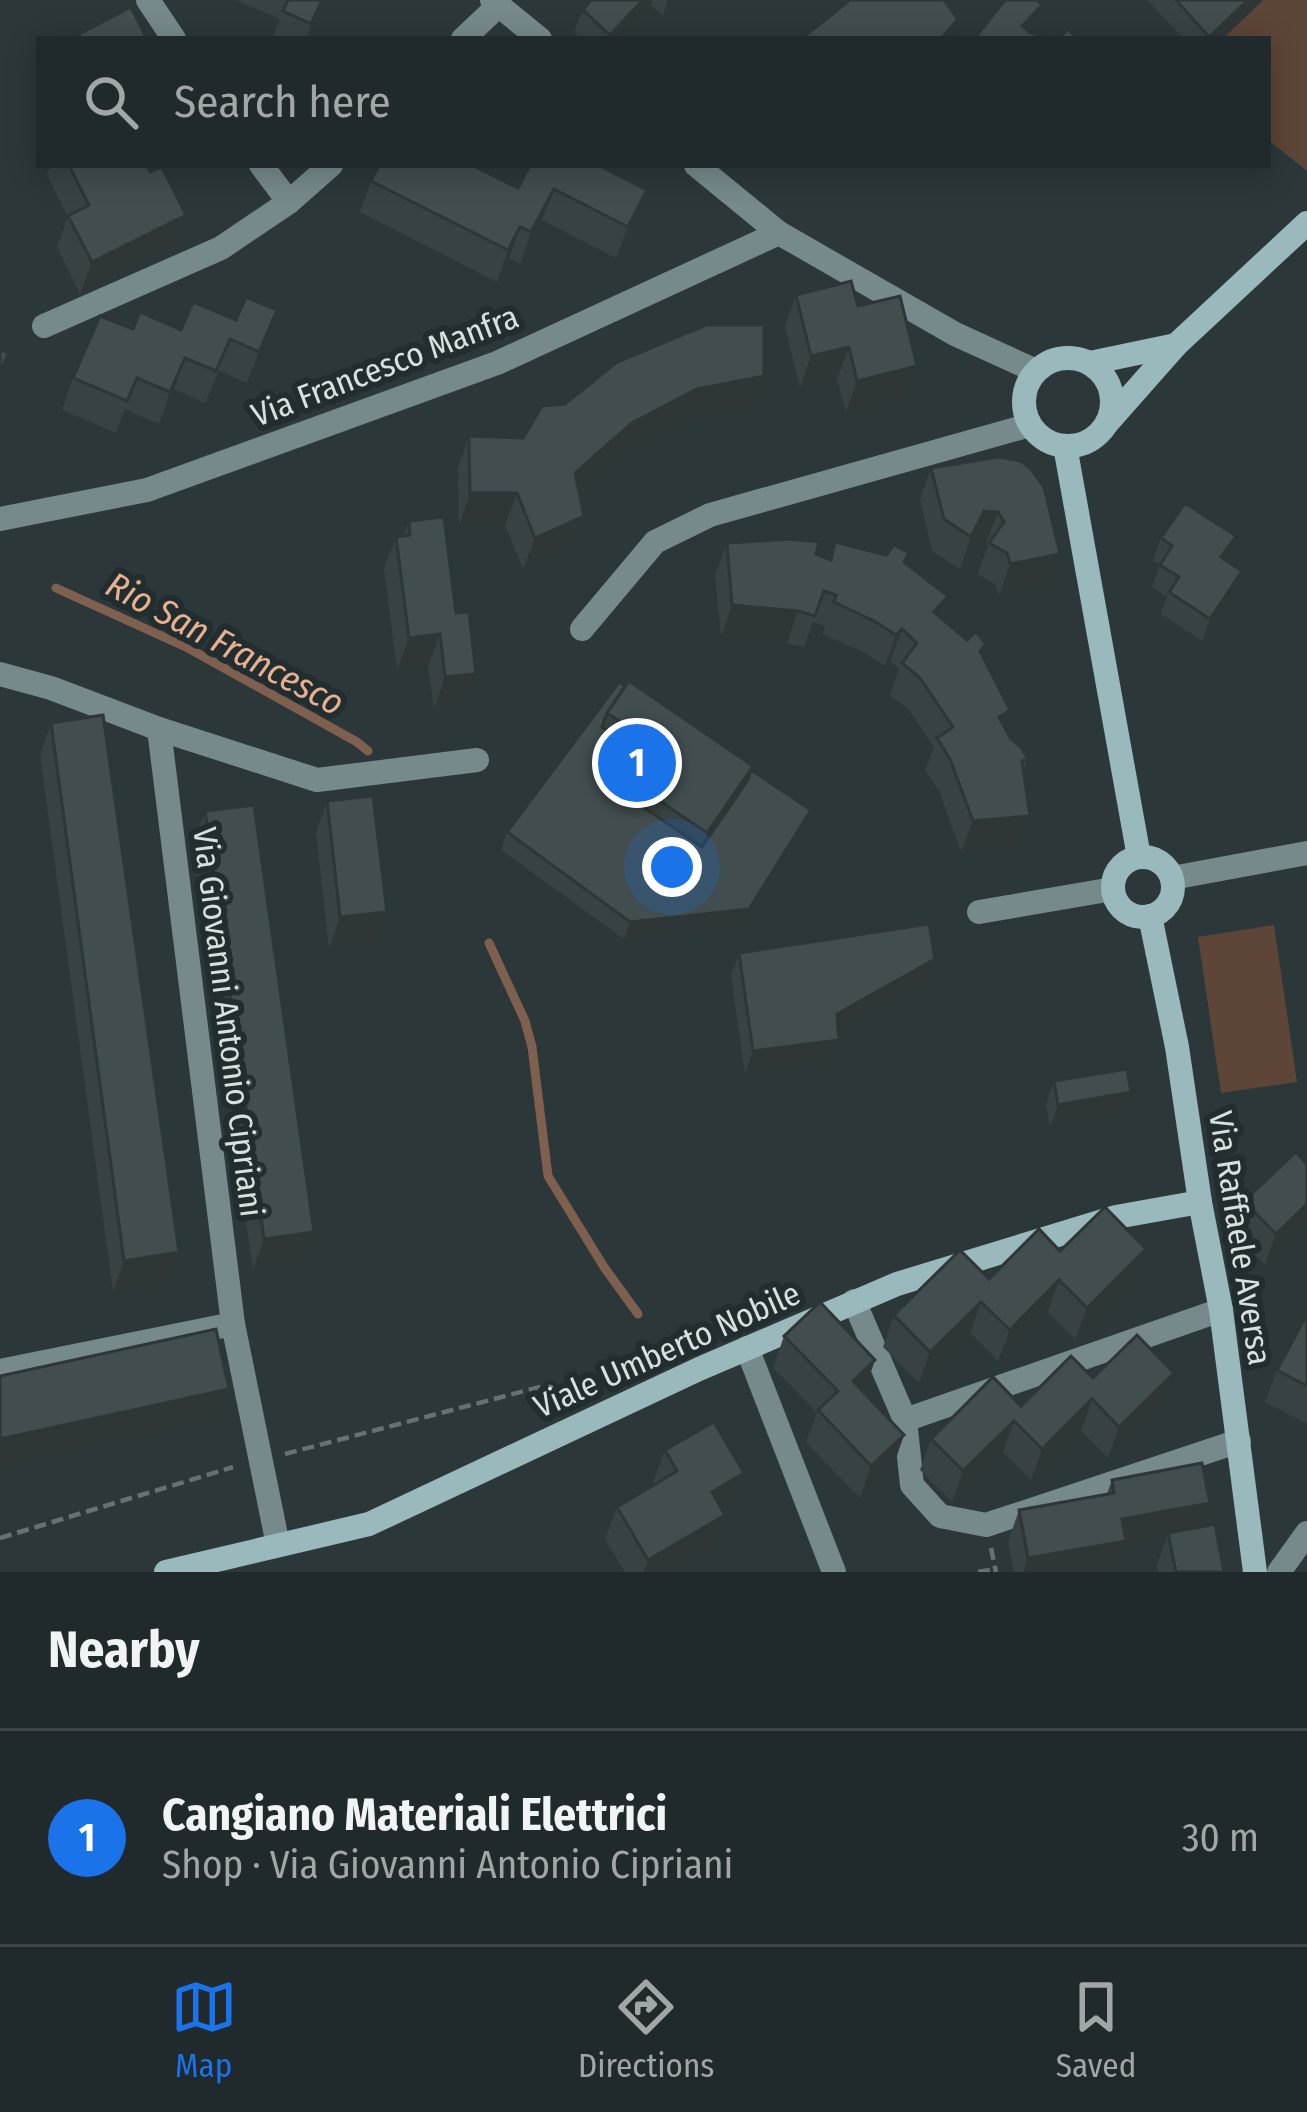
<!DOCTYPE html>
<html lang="en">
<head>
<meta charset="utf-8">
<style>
	:root { --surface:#20292b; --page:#283133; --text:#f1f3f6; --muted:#a2a6a9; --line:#3d4547; --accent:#1a73e8 }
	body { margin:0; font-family:"Fira Sans Condensed",sans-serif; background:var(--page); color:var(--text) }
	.you { position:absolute; left:672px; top:867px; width:42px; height:42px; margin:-30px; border:9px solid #fff; border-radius:50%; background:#1a73e8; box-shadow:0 0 0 18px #1a73e833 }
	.badge { display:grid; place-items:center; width:78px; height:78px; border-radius:50%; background:var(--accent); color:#fff; font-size:39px; font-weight:700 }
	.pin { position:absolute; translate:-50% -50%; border:6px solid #fff; box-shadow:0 3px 12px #0006 }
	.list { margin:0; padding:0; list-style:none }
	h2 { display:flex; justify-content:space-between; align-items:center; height:156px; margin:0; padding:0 48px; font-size:51px }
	h2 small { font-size:39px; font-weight:400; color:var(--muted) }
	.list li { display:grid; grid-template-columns:78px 1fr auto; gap:36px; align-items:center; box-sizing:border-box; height:216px; padding:0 48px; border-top:3px solid var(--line) }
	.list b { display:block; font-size:45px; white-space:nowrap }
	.list p { margin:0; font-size:39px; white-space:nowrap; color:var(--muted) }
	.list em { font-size:39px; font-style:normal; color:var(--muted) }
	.icon { flex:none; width:66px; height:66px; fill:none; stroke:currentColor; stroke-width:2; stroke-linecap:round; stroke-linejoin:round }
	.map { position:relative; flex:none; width:1307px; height:1572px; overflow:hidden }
	.search { position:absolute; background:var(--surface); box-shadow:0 6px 30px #0003; left:36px; right:36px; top:36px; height:132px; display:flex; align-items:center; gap:30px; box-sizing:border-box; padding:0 42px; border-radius:0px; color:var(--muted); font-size:45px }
	.sheet { height:372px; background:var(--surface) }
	nav { display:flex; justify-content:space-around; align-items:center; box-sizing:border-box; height:168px; border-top:3px solid var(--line); background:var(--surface); font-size:33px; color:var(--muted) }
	nav a { display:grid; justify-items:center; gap:6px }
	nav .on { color:var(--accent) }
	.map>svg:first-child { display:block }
	.green { fill:#5d4537 }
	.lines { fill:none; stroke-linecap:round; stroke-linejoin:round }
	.stream { stroke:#7f5f4d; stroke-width:9 }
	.path { stroke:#677173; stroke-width:4.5; stroke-dasharray:12 6; stroke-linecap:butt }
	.street { stroke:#76898b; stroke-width:24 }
	.secondary { stroke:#9ab9bd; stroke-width:24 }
	.wall { fill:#384244 }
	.shaded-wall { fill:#2e3637 }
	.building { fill:#414d4f; stroke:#2e3637; stroke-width:3 }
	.labels { text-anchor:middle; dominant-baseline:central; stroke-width:12; stroke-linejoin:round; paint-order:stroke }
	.street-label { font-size:33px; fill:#d9e0e1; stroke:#212d2f }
	.water-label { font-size:36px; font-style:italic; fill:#e9b08f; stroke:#212d2f }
</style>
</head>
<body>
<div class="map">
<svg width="1307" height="1572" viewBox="0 0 1307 1572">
	<rect width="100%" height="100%" fill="#2b3739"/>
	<g class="green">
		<path d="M1263,0H1307V171L1268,140V39H1222Z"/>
		<path d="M1274,925L1297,1082L1221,1093L1198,937Z"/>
	</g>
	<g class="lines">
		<g class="stream">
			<path d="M56,588L188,648L357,742L368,751"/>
			<path d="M489,943L525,1021L532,1047L548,1176L604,1267L638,1314"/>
		</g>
		<g class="path">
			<path d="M285,1454L551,1384L566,1405"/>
			<path d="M0,1538L233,1467"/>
			<path d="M991,1548L996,1572"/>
			<path d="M978,1572L996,1569"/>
		</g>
		<g class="street">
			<path d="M148,0L174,39"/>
			<path d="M492,0L540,39"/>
			<path d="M463,39L498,6"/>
			<path d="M261,165L289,202L331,165"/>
			<path d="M696,165L779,233L955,334L1036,371"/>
			<path d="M44,326L221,248L289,202"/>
			<path d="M0,519L147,490L497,363L779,233"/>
			<path d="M582,629L655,542L710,515L1030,425"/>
			<path d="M0,674L51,688L159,729L233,1324"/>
			<path d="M159,729L317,780L477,760"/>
			<path d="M1172,878L1307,853"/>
			<path d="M979,912L1113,889"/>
			<path d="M854,1301L905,1420L1221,1310"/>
			<path d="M747,1348L834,1572"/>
			<path d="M0,1371L233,1324L278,1545"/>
			<path d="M905,1420L912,1485L940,1516L986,1525L1239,1441"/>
			<path d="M1279,1572L1307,1533"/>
		</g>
		<g class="secondary">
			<circle cx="1068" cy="402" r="44"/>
			<path d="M1090,363L1176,345"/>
			<path d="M1108,422L1176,345L1307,223"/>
			<path d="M1065,446L1139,857"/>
			<circle cx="1143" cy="887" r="30"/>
			<path d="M1150,916L1177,1047L1200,1202L1221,1310L1255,1572"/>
			<path d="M166,1572L369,1524L699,1369L897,1284L1116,1217L1200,1202"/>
		</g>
	</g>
	<g class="wall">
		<path d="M236,0H324L307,39H272L280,19Z"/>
		<path d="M591,0H676L663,16L651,5L619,39H582L574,32L583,10Z"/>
		<path d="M1148,0H1263L1222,39H1183Z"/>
		<path d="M51,165H147L175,246L80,294L57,247L68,217L47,175Z"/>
		<path d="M530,165L635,221L616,258L542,220L520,264L509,258L497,282L360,212L371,181L480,169L518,188Z"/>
		<path d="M796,295L858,306L917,366L906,398L846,412L837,379L800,388L785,326Z"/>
		<path d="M277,310L247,383L219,371L205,403L174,389L159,424L125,409L116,433L62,410L73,378L133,329L181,330L236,320Z"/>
		<path d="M753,408L685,421L621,455L579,491L573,548L523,569L505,525H459L458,468L469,436L523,438Z"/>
		<path d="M999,457L1049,586L999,596L996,585L977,574L988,546L986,543H972L960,569L932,551L920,499L931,468Z"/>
		<path d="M409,521L456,613L476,674L465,705L434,709L428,666L397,670L384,568L396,537L403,536Z"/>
		<path d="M1161,538L1226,561L1242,571L1234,593L1202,641L1161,614L1167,597L1152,587L1160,565L1153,561Z"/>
		<path d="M835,542L906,564L948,596L941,617L982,655L1004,727L1011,739L1028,759L1024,770L1019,847L961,852L939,791L925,770L934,747L909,710L890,695L899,669L890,661L885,666L863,652L822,634L825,626L813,622L804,647L787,643L721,637L715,575L727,543L816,554L829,559Z"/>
		<path d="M619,682L751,770L805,827L743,926L624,939L501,850L507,832Z"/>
		<path d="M51,723L179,1252L167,1284L113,1292L40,754Z"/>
		<path d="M327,801L375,943L329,949L316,832Z"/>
		<path d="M205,811L314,1232L302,1263L253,1270L193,843Z"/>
		<path d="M739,953L927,982L838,1031L839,1040L830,1062L745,1073L731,976Z"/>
		<path d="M1054,1081L1123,1115L1050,1127L1046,1104Z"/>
		<path d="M1307,1164V1224L1265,1265L1233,1233L1244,1201Z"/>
		<path d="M1146,1249L1135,1281L1075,1339L1048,1312L998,1361L970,1333L919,1383L883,1347L894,1315L1060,1251Z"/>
		<path d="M1307,1314V1424L1265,1402L1277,1370Z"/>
		<path d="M784,1336L863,1392L893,1467L860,1498L806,1442L817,1413L773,1368Z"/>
		<path d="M1093,1378L1163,1404L1108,1458L1081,1431L1031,1480L1003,1452L952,1502L920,1470L931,1439Z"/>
		<path d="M665,1450L744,1473L732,1504L722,1510L725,1515L714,1547L670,1572H625L605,1539L617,1507L655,1485L653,1482Z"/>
		<path d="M1112,1480L1210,1503L1201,1526L1224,1572H1158L1157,1564L1166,1540L1123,1548L1114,1572H1014L1008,1542L1019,1510L1107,1494Z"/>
	</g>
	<g class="shaded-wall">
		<path d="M322,0H324L306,39L311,24Z"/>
		<path d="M643,0H652L651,5L619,39H609Z"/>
		<path d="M668,0H676L663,16Z"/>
		<path d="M1248,0H1263L1222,39H1208Z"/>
		<path d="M1042,5L1037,16L1017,38L1022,26Z"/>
		<path d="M958,19L951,39H941Z"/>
		<path d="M554,189L542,220L520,264L531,232Z"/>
		<path d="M647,190L635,221L616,258L628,227Z"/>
		<path d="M186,215L175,246L80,294L92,262Z"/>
		<path d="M520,227L509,258L497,282L508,250Z"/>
		<path d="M277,310L265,341L247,383L259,352Z"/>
		<path d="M849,347L837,379L800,388L811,356Z"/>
		<path d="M185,358L174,389L159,424L170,392Z"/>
		<path d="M917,366L906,398L846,412L857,381Z"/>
		<path d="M764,376L753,408L685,421L621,455L563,505L575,473L632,423L697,389Z"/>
		<path d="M470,493H517L505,525H459Z"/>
		<path d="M984,511L998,512L986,543H972L960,569L971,537Z"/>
		<path d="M584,516L573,548L523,569L535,538Z"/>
		<path d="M1236,536L1227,559L1213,580L1221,557Z"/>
		<path d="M1060,554L1049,586L999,596L1010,564Z"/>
		<path d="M1242,571L1234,593L1202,641L1210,619Z"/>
		<path d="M948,596L937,628L934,612Z"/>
		<path d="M732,605L798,611L787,643L721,637Z"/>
		<path d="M902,629L890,661L885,666L896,635Z"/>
		<path d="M440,634L428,666L397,670L409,638Z"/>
		<path d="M476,674L465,705L434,709L445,677Z"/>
		<path d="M1010,710L998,742L999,717Z"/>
		<path d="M753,766L741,797L695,865L707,833Z"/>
		<path d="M811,810L805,827L743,926L624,939L630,922Z"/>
		<path d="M1030,816L1019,847L961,852L973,821Z"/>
		<path d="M387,912L375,943L329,949L340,917Z"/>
		<path d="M935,959L927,982L829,1036L837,1014Z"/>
		<path d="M839,1040L830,1062L745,1073L753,1051Z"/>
		<path d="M1131,1092L1123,1115L1050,1127L1058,1105Z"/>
		<path d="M1307,1204V1224L1265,1265L1276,1234Z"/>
		<path d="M314,1232L302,1263L253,1270L264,1239Z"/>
		<path d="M1146,1249L1135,1281L1075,1339L1087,1308Z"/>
		<path d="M179,1252L167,1284L113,1292L124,1261Z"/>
		<path d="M1059,1280L1048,1312L998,1361L1010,1330Z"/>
		<path d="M981,1302L970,1333L919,1383L930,1352Z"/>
		<path d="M875,1360L864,1392L853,1381Z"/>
		<path d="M1174,1373L1163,1404L1108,1458L1119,1427Z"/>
		<path d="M229,1389L218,1420L0,1468V1439Z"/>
		<path d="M1092,1399L1081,1431L1031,1480L1042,1449Z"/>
		<path d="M1014,1421L1003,1452L952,1502L963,1471Z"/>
		<path d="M904,1435L893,1467L860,1498L871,1466Z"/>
		<path d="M744,1473L732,1504L700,1524L712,1492Z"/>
		<path d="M1210,1503L1198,1534L1168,1533L1166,1540L1123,1548L1114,1572H1023L1028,1558L1122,1519Z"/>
		<path d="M725,1515L714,1547L670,1572H644L648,1560Z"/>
	</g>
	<g class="building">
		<path d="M288,0H322L311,24L283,11Z"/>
		<path d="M591,0H643L610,35L583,10Z"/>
		<path d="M850,0H944L958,19L941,39H801Z"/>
		<path d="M1005,0H1037L1042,5L1022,26L1031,33L1047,36L1049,39H974Z"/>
		<path d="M1176,0H1248L1209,37Z"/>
		<path d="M131,7L147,39H81L79,34Z"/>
		<path d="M1067,29L1080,39H1060Z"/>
		<path d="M69,165H147L150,172L162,167L186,215L92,262L68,216L89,205Z"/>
		<path d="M379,165H479L478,168L518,188L530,165H598L647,190L628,227L554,189L531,232L520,227L508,250L371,181Z"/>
		<path d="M851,281L858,306L900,296L917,366L857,381L849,347L811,356L796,295Z"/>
		<path d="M246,297L277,310L259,352L230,339L216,371L185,358L170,392L137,378L127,401L73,378L100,316L133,329L140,312L181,330L193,302L236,320Z"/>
		<path d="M706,325H764V376L697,389L632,423L575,473L584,516L535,538L517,493H470L469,436L523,438L542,406L565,404L617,362Z"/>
		<path d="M0,349L9,353L0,372Z"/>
		<path d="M999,457L1021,461L1031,469L1044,487L1060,554L1010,564L1007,553L989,543L1004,522L998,512L984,511L971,537L944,519L931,468Z"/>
		<path d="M1185,503L1236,536L1221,557L1242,571L1210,619L1169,592L1179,577L1160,565L1172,546L1161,538Z"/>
		<path d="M444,517L456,613L469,612L476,674L445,677L440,634L409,638L396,537L410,535L409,521Z"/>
		<path d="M790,539L819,542L816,554L831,560L835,542L886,555L894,545L909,553L904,562L948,596L934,612L967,640L976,632L986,644L980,651L1010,710L999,717L1011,739L1021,747L1028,759L1022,761L1030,816L973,821L950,759L937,738L953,727L920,678L902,663L917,643L902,629L896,635L874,621L834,602L836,595L824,591L815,616L798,611L732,605L727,543Z"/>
		<path d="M629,681L753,766L707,833L604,763L628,727L607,713Z"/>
		<path d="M619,682L625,686L607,713L602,727L620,740L604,763L599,777L702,847L748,780L751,770L811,810L749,909L630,922L507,832Z"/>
		<path d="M103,715L179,1252L124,1261L51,723Z"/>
		<path d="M373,796L387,912L340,917L327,801Z"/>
		<path d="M254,805L314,1232L264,1239L205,811Z"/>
		<path d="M929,924L935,959L837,1014L839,1040L753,1051L739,953Z"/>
		<path d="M1127,1069L1131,1092L1058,1105L1054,1081Z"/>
		<path d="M1296,1152L1307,1164V1204L1276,1234L1244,1201Z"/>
		<path d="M1105,1207L1146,1249L1087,1308L1059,1280L1010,1330L981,1302L930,1352L894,1315L960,1250L989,1279L1039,1229L1060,1251Z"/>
		<path d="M820,1302L875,1360L853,1381L904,1435L871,1466L818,1410L838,1391L784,1336Z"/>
		<path d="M1307,1314V1386L1277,1370Z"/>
		<path d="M216,1329L229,1389L0,1439V1376Z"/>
		<path d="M1137,1335L1174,1373L1119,1427L1092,1399L1042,1449L1014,1421L963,1471L931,1439L993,1377L1021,1406L1071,1356L1093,1378Z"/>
		<path d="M714,1422L744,1473L712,1492L725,1515L648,1560L617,1507L677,1471L665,1450Z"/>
		<path d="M1202,1463L1210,1503L1122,1519L1126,1541L1028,1558L1019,1510L1114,1493L1112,1480Z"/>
		<path d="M1215,1524L1224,1572H1176L1168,1533Z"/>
	</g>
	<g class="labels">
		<g class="street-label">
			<text transform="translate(385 366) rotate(-21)">Via Francesco Manfra</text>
			<text transform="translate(228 1022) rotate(83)">Via Giovanni Antonio Cipriani</text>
			<text transform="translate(1240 1238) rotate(81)">Via Raffaele Aversa</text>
			<text transform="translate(667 1350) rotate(-24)">Viale Umberto Nobile</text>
		</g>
		<g class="water-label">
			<text transform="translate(225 644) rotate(28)">Rio San Francesco</text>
		</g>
	</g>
</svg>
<div class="you"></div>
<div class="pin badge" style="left:637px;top:763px">1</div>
<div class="search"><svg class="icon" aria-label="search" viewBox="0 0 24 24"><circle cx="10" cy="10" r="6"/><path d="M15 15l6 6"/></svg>Search here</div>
</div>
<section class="sheet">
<h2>Nearby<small></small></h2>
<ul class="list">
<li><span class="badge">1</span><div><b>Cangiano Materiali Elettrici</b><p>Shop · Via Giovanni Antonio Cipriani</p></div><em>30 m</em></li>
</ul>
</section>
<nav>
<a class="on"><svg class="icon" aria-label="map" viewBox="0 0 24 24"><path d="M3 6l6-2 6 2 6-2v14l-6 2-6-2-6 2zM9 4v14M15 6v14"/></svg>Map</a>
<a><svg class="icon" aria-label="directions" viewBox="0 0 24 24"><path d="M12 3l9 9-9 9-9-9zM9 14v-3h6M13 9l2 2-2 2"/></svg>Directions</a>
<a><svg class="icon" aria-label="saved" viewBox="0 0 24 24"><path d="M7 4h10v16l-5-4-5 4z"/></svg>Saved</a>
</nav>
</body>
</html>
